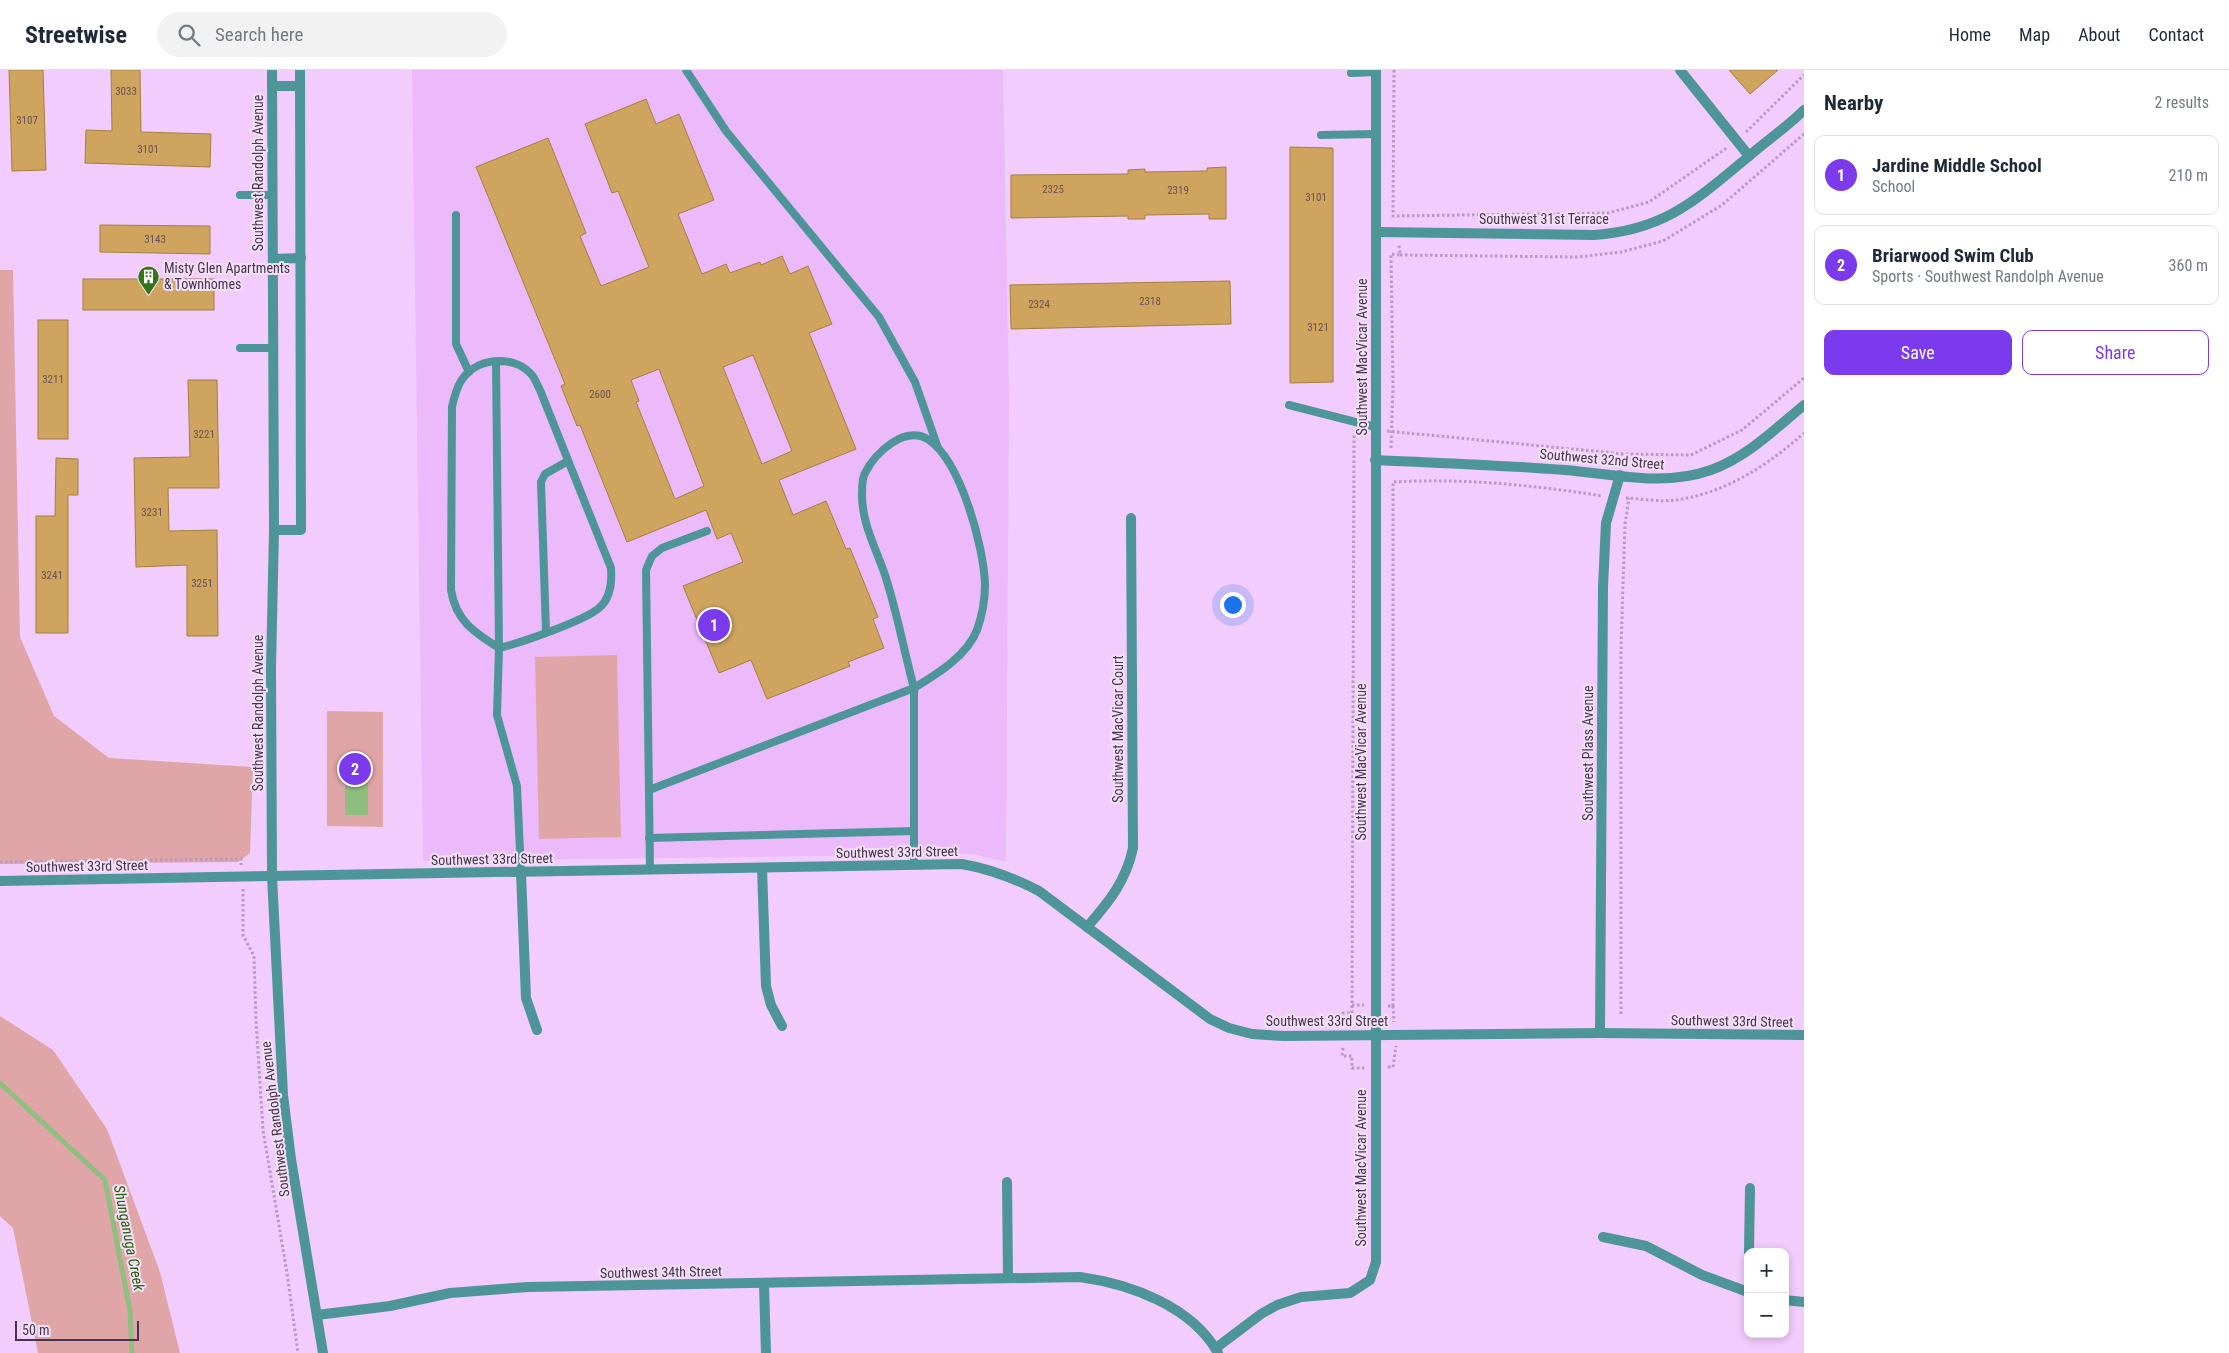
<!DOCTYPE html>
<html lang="en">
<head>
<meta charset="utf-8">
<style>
	:root { --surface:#fff; --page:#f2f2f3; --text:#1f2937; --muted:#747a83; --line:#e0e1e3; --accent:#7c3aed }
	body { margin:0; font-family:"Roboto Condensed",sans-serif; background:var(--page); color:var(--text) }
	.controls { position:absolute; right:15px; bottom:15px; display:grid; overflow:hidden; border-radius:10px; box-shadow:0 2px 8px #0003 }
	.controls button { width:45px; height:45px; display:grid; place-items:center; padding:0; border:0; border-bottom:1px solid var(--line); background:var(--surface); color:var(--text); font:25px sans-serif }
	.scale { position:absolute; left:15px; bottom:12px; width:124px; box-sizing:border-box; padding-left:5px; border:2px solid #47344d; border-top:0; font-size:14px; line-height:18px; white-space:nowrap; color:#47344d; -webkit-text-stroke:4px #f4e1f9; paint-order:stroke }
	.you { position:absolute; left:1232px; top:534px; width:18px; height:18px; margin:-12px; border:4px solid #fff; border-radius:50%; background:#1a73e8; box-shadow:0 0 0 8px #1a73e833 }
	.badge { display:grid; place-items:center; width:32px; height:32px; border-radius:50%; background:var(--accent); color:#fff; font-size:16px; font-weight:700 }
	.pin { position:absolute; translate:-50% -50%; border:2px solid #fff; box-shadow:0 1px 5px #0006 }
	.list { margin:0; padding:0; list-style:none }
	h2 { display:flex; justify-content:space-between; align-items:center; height:65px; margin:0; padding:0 20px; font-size:21px }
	h2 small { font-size:16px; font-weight:400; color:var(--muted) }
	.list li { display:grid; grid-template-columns:32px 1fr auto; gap:15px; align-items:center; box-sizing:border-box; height:80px; margin:0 10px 10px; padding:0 10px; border:1px solid var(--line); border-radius:10px }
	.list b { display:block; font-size:19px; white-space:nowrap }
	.list p { margin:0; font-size:16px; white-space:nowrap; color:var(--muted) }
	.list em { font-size:16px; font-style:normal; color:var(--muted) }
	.actions { display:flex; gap:10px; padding:15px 20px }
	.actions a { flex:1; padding:11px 0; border:1px solid var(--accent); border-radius:10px; text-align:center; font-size:18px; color:var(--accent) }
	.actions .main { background:var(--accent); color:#fff }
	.icon { flex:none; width:28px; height:28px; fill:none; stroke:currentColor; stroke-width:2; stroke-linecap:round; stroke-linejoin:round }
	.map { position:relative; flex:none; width:1804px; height:1283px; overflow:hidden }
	header { display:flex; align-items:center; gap:30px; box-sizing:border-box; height:70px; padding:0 25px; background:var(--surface); border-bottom:1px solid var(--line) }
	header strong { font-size:24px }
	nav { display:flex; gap:28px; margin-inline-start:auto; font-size:18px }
	.search { width:350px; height:45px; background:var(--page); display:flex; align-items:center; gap:12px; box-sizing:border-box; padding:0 18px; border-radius:28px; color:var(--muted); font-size:19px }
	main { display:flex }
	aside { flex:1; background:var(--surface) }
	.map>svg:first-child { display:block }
	.built { fill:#ecb9fb }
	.green { fill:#e0a6a7 }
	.water { fill:#8fbf80 }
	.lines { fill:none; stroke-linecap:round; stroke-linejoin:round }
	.stream { stroke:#8fbf80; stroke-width:5 }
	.building { fill:#cea45f; stroke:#a57f3e; fill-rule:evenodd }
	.path { stroke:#b899c2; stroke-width:3; stroke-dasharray:2.5 2.5; stroke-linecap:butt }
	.service { stroke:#4d9598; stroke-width:8 }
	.minor { stroke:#4d9598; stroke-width:10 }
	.tertiary { stroke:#4d9598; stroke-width:10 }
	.labels { text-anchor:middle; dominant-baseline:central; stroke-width:4; stroke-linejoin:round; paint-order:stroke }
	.number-label { font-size:11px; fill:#695052 }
	.street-label { font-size:14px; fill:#47344d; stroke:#f4e1f9 }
	.poi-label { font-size:14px; fill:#47344d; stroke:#f4e1f9; text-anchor:start }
	.water-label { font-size:15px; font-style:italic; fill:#256109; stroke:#f4e1f9 }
</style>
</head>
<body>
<header>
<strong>Streetwise</strong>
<div class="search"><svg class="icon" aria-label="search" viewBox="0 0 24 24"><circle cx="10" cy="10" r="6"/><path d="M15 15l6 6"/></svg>Search here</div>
<nav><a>Home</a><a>Map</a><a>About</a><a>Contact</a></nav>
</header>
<main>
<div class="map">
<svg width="1804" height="1283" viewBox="0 0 1804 1283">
	<rect width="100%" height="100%" fill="#f1ccfc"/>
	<path class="built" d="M412,0H1003L1009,326L1006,792L973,784L423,791Z"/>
	<g class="green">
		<path d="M0,200H13L20,567L54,646L109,688L253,697L250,783L238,792L0,794Z"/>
		<path d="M617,585L621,767L539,769L535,587Z"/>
		<path d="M327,641L383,642V757L327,756Z"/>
		<path d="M0,942V946L53,980L107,1059L160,1202L180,1283H38L13,1158L0,1146Z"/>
	</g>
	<rect class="water" x="345" y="688" width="23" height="57"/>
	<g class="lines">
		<path class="stream" d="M0,1013L105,1110L130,1241L132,1283"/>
	</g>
	<g class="building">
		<path d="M9,0H43L46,100L12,101Z"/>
		<path d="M111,0H140L141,62L211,64L210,97L85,93L86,60L112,61Z"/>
		<path d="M1729,0H1778L1750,24Z"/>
		<path d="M646,29L656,54L679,44L714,130L678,144L702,204L726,194L730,203L760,192L761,195L782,186L790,204L808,196L832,254L809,263L856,379L779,410L793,445L826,431L846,479L850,478L878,547L873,549L884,578L848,592L850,596L767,629L751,590L719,603L683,516L743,492L731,463L717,469L706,440L627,472L580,355L577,356L561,316L565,314L476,97L548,68L586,163L580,166L601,216L649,197L618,121L612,123L585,54ZM753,285L792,381L762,394L723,297ZM659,299L704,416L675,429L636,332L639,331L631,310Z"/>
		<path d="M1290,77L1333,78V312L1290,313Z"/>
		<path d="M1226,97V149H1209V144L1145,145V149H1128V146L1011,148V105L1128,104V100L1145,99V102L1207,101V98Z"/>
		<path d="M100,155L210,156V184L100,182Z"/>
		<rect x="83" y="209" width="131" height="31"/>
		<path d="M1230,211L1231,254L1011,259L1010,215Z"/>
		<rect x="38" y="250" width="30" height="119"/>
		<path d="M188,310H217L219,418H168L169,461L217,460L218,566H187V495L136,497L134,388L190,387Z"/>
		<path d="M56,388L78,389V425H68V563H36V446H55Z"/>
	</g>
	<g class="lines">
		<g class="path">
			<path d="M1394,0L1393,146L1608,143L1649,132L1728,77"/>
			<path d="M1746,62L1804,5"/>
			<path d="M1400,185L1578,187L1621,182L1663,171L1722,135L1804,64"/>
			<path d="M1387,361L1624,384L1691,385L1742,360L1804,308"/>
			<path d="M1391,378L1393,317L1391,184L1400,185L1399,175"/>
			<path d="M1626,428C1642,429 1660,432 1676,430C1726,423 1768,395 1804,363"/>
			<path d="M0,792L241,789V795"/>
			<path d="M243,819V865L254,886L256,951L263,1060L287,1203L298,1283"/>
			<path d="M1352,935H1364"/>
			<path d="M1388,936H1393L1394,952"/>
			<path d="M1393,936V412C1463,408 1534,415 1602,426"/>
			<path d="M1621,944V577L1625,454L1629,428"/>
			<path d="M1343,954V943H1352L1354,364"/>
			<path d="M1343,978L1342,986H1352V998H1365"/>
			<path d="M1388,997H1393L1396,976"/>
		</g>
		<g class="service">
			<path d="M686,0L726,61L879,247L915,312L938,378"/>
			<path d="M1351,3L1376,2"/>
			<path d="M1321,65L1376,64"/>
			<path d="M240,125H272"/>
			<path d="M456,145V274L469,302"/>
			<path d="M240,278H274"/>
			<path d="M496,292L499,578C520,573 584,551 599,538C611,528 612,512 611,498L540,320C537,315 535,307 530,303C512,284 475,288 461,311C456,319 454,328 452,337L451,520C456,551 474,562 499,578L497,645L517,716L521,803"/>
			<path d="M1289,335L1375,357"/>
			<path d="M546,561L541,412L545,404L568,391"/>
			<path d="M649,720L914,618C904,581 897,542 885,505C876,478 862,454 862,425C862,419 862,408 865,403C875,383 905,354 929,370C961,392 984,477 985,515C985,530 982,546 977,560C967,586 937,604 914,618V795"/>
			<path d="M649,768L914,761"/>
			<path d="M650,800L646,500L652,486L662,478L707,461"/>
		</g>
		<g class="minor">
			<path d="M1680,0L1749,86"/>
			<path d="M272,16H300"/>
			<path d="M1376,162L1594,165C1665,160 1696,130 1748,87C1766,71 1787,57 1804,40"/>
			<path d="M273,189L301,188"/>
			<path d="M1375,390C1438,393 1502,395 1565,400C1614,404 1663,417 1711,400C1747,387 1775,359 1804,335"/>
			<path d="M274,460H301L300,0"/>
			<path d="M762,798L766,916L771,935L782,956"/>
			<path d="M521,803L526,928L537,960"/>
			<path d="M0,811L272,806"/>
			<path d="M1087,857C1109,832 1126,811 1133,778L1131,448"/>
			<path d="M1600,963L1603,517L1606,453L1620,405"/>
			<path d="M1007,1112L1008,1208"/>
			<path d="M1603,1167L1646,1176L1702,1205L1748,1222"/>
			<path d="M1749,1182L1750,1118"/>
			<path d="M764,1214L766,1283"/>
			<path d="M1785,1230L1804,1232"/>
			<path d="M317,1245L390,1236L450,1223L528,1217L1080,1207C1130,1214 1192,1236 1218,1283"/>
			<path d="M1216,1278L1261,1244L1277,1235L1301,1227L1350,1223L1370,1210L1376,1192V0"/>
		</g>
		<g class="tertiary">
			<path d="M272,0L274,460L271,598L272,806L283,1025L291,1089L323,1283"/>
			<path d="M272,806L962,794C990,799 1014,808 1039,821L1210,949L1229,958L1252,964L1283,966L1600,963L1804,965"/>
		</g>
	</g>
	<defs>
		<symbol id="building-pin" viewBox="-11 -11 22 30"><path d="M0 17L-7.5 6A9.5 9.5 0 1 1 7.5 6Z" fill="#317514" stroke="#f4e1f9"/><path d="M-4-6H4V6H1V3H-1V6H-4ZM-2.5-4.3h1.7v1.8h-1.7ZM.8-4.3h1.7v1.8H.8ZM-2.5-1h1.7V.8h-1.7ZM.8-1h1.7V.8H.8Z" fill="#fff"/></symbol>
	</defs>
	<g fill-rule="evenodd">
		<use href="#building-pin" x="136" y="194" width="25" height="34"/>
	</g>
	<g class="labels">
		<g class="number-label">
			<text x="126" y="21">3033</text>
			<text x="27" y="50">3107</text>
			<text x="148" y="79">3101</text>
			<text x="1053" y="119">2325</text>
			<text x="1178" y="120">2319</text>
			<text x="1316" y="127">3101</text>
			<text x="155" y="169">3143</text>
			<text x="1150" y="231">2318</text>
			<text x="1039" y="234">2324</text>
			<text x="1318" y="257">3121</text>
			<text x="53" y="309">3211</text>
			<text x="600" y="324">2600</text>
			<text x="204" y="364">3221</text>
			<text x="152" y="442">3231</text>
			<text x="52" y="505">3241</text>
			<text x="202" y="513">3251</text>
		</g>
		<g class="street-label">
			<text transform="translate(258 103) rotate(-90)">Southwest Randolph Avenue</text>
			<text x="1544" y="149">Southwest 31st Terrace</text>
			<text transform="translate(1362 287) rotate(-90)">Southwest MacVicar Avenue</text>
			<text transform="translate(1602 389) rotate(5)">Southwest 32nd Street</text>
			<text transform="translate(258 643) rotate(-90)">Southwest Randolph Avenue</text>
			<text transform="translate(1118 659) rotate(-90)">Southwest MacVicar Court</text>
			<text transform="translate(1588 683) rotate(-90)">Southwest Plass Avenue</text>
			<text transform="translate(1361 692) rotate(-90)">Southwest MacVicar Avenue</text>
			<text transform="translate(897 782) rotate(-1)">Southwest 33rd Street</text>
			<text transform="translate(492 789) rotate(-1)">Southwest 33rd Street</text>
			<text transform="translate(87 796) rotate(-1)">Southwest 33rd Street</text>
			<text x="1327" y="951">Southwest 33rd Street</text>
			<text transform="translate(1732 951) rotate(1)">Southwest 33rd Street</text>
			<text transform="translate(275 1049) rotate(-97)">Southwest Randolph Avenue</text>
			<text transform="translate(1361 1098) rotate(-90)">Southwest MacVicar Avenue</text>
			<text transform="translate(661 1202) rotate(-1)">Southwest 34th Street</text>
		</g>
		<g class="poi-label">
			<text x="164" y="198">Misty Glen Apartments<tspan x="164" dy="16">&amp; Townhomes</tspan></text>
		</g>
		<g class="water-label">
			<text transform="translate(129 1168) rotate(79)">Shunganuga Creek</text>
		</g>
	</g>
</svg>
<div class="controls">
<button>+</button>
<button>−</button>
</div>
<div class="scale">50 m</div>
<div class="you"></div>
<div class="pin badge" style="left:714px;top:555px">1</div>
<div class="pin badge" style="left:355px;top:699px">2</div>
</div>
<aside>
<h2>Nearby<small>2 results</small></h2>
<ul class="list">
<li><span class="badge">1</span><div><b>Jardine Middle School</b><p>School</p></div><em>210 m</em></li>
<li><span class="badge">2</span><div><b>Briarwood Swim Club</b><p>Sports · Southwest Randolph Avenue</p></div><em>360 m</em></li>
</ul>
<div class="actions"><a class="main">Save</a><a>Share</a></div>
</aside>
</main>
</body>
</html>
